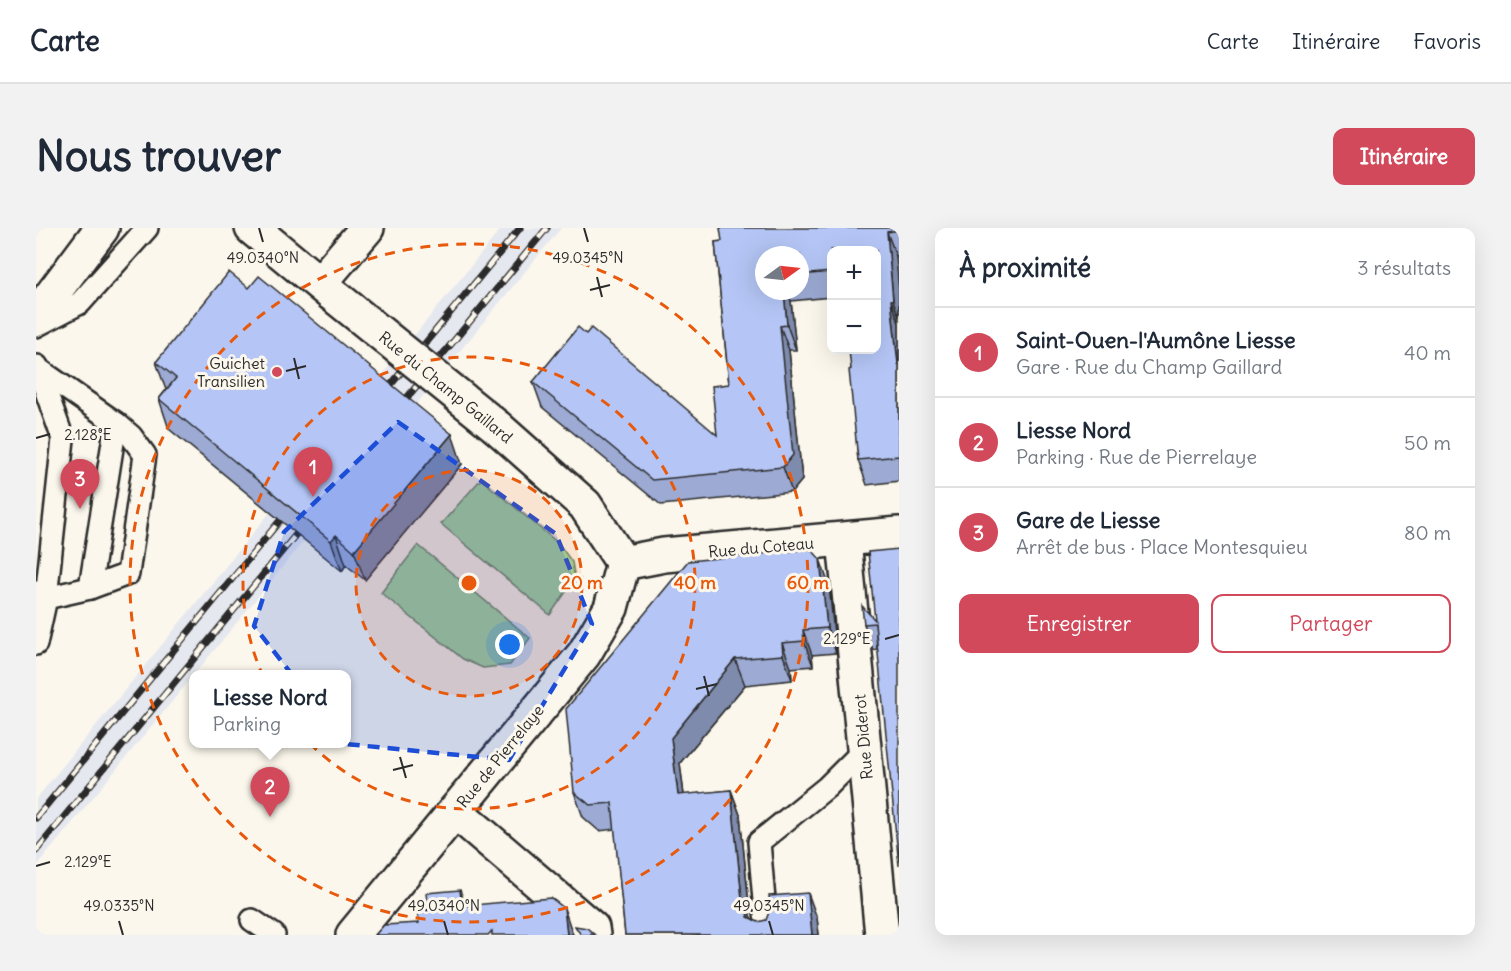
<!DOCTYPE html>
<html lang="fr">
<head>
<meta charset="utf-8">
<style>
	:root { --surface:#fff; --page:#f2f2f3; --text:#1f2937; --muted:#747a83; --line:#e0e1e3; --accent:#d1495b }
	body { margin:0; font-family:Delius,sans-serif; background:var(--page); color:var(--text) }
	.controls { position:absolute; right:18px; top:18px; display:grid; overflow:hidden; border-radius:12px; box-shadow:0 6px 24px #0002 }
	.controls button { width:54px; height:54px; display:grid; place-items:center; padding:0; border:0; border-bottom:2px solid var(--line); background:var(--surface); color:var(--text); font:30px sans-serif }
	.compass { position:absolute; left:719px; top:18px; width:54px; height:54px; border-radius:50%; background:var(--surface); box-shadow:0 6px 24px #0002; rotate:75deg }
	.you { position:absolute; left:474px; top:417px; width:21px; height:21px; margin:-15px; border:4px solid #fff; border-radius:50%; background:#1a73e8; box-shadow:0 0 0 9px #1a73e833 }
	.badge { display:grid; place-items:center; width:39px; height:39px; border-radius:50%; background:var(--accent); color:#fff; font-size:20px; font-weight:700 }
	.pin { position:absolute; translate:-50% -50px; filter:drop-shadow(0 2px 3px #0008) }
	.pin::after { content:''; position:absolute; top:32px; width:21px; height:18px; background:inherit; clip-path:polygon(0 0,100% 0,50% 100%) }
	.popup { position:absolute; left:153px; top:442px; width:162px; height:78px; box-sizing:border-box; display:grid; place-content:center; border-radius:12px; background:var(--surface); filter:drop-shadow(0 2px 4px #0005); font-size:20px; white-space:nowrap; color:var(--muted) }
	.popup b { font-size:22px; color:var(--text) }
	.popup::after { content:''; position:absolute; left:50%; top:100%; margin-left:-12px; border:12px solid transparent; border-top-color:var(--surface) }
	.list { margin:0; padding:0; list-style:none }
	h2 { display:flex; justify-content:space-between; align-items:center; height:78px; margin:0; padding:0 24px; font-size:26px }
	h2 small { font-size:20px; font-weight:400; color:var(--muted) }
	.list li { display:grid; grid-template-columns:39px 1fr auto; gap:18px; align-items:center; box-sizing:border-box; height:90px; padding:0 24px; border-top:2px solid var(--line) }
	.list b { display:block; font-size:22px; white-space:nowrap }
	.list p { margin:0; font-size:20px; white-space:nowrap; color:var(--muted) }
	.list em { font-size:20px; font-style:normal; color:var(--muted) }
	.actions { display:flex; gap:12px; padding:18px 24px }
	.actions a { flex:1; padding:14px 0; border:2px solid var(--accent); border-radius:12px; text-align:center; font-size:21px; color:var(--accent) }
	.actions .main { background:var(--accent); color:#fff }
	.map { position:relative; flex:none; width:863px; height:707px; overflow:hidden; border-radius:12px }
	header { display:flex; align-items:center; gap:36px; box-sizing:border-box; height:84px; padding:0 30px; background:var(--surface); border-bottom:2px solid var(--line) }
	header strong { font-size:28px }
	nav { display:flex; gap:33px; margin-inline-start:auto; font-size:21px }
	.intro { display:flex; align-items:center; justify-content:space-between; box-sizing:border-box; height:144px; padding:0 36px }
	h1 { margin:0; font-size:42px }
	.button { padding:15px 27px; border-radius:12px; background:var(--accent); color:#fff; font-size:21px; font-weight:700 }
	main { display:flex; gap:36px; padding:0 36px }
	aside { flex:1; background:var(--surface); border-radius:12px; box-shadow:0 6px 24px #0002 }
	.map>svg:first-child { display:block }
	.built { fill:#e6e8ef }
	.green { fill:#9bdaa3; stroke:#638267; stroke-width:1.5 }
	.lines { fill:none; stroke-linecap:round; stroke-linejoin:round }
	.service-casing { stroke:#2b2b2b; stroke-width:26 }
	.minor-casing { stroke:#2b2b2b; stroke-width:38 }
	.service { stroke:#fbf7ec; stroke-width:21 }
	.minor { stroke:#fbf7ec; stroke-width:33 }
	.rail-casing { stroke:#2b2b2b; stroke-width:7 }
	.rail { stroke:#fbf7ec; stroke-width:4.5; stroke-dasharray:14; stroke-linecap:butt }
	.minor-bridge-casing { stroke:#2b2b2b; stroke-width:38; stroke-linecap:butt }
	.minor-bridge { stroke:#fbf7ec; stroke-width:33 }
	.wall { fill:#9caad4; stroke:#2b2b2b; stroke-width:1.5; fill-rule:evenodd }
	.shaded-wall { fill:#7f8bac; stroke:#2b2b2b; stroke-width:1.5 }
	.building { fill:#b5c6f6; stroke:#2b2b2b; stroke-width:1.5 }
	.marked { fill:#1d4ed8; fill-opacity:0.2; stroke:#1d4ed8; stroke-width:4.5; stroke-dasharray:12 8; stroke-linejoin:round }
	.ticks { fill:none; stroke:#2b2b2b; stroke-width:2 }
	.ring { fill:none; stroke:#e8590c; stroke-width:3; stroke-dasharray:10 8 }
	.poi-dot { fill:#d1495b; stroke:#fbf7ec; stroke-width:2 }
	.labels { text-anchor:middle; dominant-baseline:central; stroke-width:6; stroke-linejoin:round; paint-order:stroke }
	.poi-label { font-size:16px; fill:#2b2b2b; stroke:#fbf7ec; text-anchor:end }
	.street-label { font-size:16px; fill:#2b2b2b; stroke:#fbf7ec }
	.ticks-label { font-size:15px; text-anchor:middle; fill:#2b2b2b; stroke:#fbf7ec; stroke-width:6; stroke-linejoin:round; paint-order:stroke }
	.centre { fill:#e8590c; stroke:#fbf7ec; stroke-width:3 }
	.ring-label { font-size:18px; text-anchor:middle; font-weight:bold; fill:#e8590c; stroke:#fbf7ec; stroke-width:6; stroke-linejoin:round; paint-order:stroke }
</style>
</head>
<body>
<header>
<strong>Carte</strong>
<nav><a>Carte</a><a>Itinéraire</a><a>Favoris</a></nav>
</header>
<div class="intro"><h1>Nous trouver</h1><a class="button">Itinéraire</a></div>
<main>
<div class="map">
<svg width="863" height="707" viewBox="0 0 863 707">
	<rect width="100%" height="100%" fill="#fbf7ec"/>
	<filter id="ink" filterUnits="userSpaceOnUse"><feTurbulence type="fractalNoise" baseFrequency=".0167" numOctaves="2"/><feDisplacementMap in="SourceGraphic" scale="12" xChannelSelector="R" yChannelSelector="G"/><feConvolveMatrix kernelMatrix="1 2 1 2 8 2 1 2 1" color-interpolation-filters="sRGB"/></filter>
	<g filter="url(#ink)">
		<path class="built" d="M466,0H525L0,639V571Z"/>
		<g class="green">
			<path d="M445,251L522,315L536,334L539,351L514,387L405,296Z"/>
			<path d="M382,317L494,410L474,437L447,440L427,431L345,365Z"/>
		</g>
		<g class="lines">
			<defs>
				<g id="service">
					<path d="M0,98L44,75L111,0"/>
					<path d="M54,360L80,195"/>
					<path d="M0,364L10,370L54,360L92,346L109,227L95,208L80,195L1,140"/>
					<path d="M0,416L10,370L27,211L1,138"/>
					<path d="M216,692L238,707"/>
					<path d="M731,707L723,614L791,559L828,522"/>
				</g>
				<g id="minor">
					<path d="M216,0L296,66"/>
					<path d="M284,55L331,0"/>
					<path d="M0,88L66,0"/>
					<path d="M461,199L549,277L587,335"/>
					<path d="M808,312L846,707"/>
					<path d="M587,335L628,327L863,306"/>
					<path d="M419,583L556,700L557,707"/>
					<path d="M317,707L548,426L575,380L587,335"/>
				</g>
			</defs>
			<use href="#service" class="service-casing"/>
			<use href="#minor" class="minor-casing"/>
			<use href="#service" class="service"/>
			<use href="#minor" class="minor"/>
			<defs>
				<g id="rail">
					<path d="M344,170L484,0"/>
					<path d="M360,183L511,0"/>
					<path d="M0,590L255,279"/>
					<path d="M0,623L271,293"/>
				</g>
			</defs>
			<use href="#rail" class="rail-casing"/>
			<use href="#rail" class="rail"/>
			<defs>
				<path id="minor-bridge" d="M296,66L461,199"/>
			</defs>
			<use href="#minor-bridge" class="minor-bridge-casing"/>
			<use href="#minor-bridge" class="minor-bridge"/>
		</g>
		<g class="wall">
			<path d="M863,0V28H860L863,63V253L831,257L822,232L815,141L840,22H795V69L755,73L760,122H753L766,252L756,264L625,277L506,179L497,154L681,207L693,156L679,14ZM764,27V63H728Z"/>
			<path d="M120,134L426,236L329,352L310,337L306,343L133,201L123,171L130,162Z"/>
			<path d="M775,321L793,357L800,425L776,427L777,438L755,440L756,452L709,457L644,535L648,567L695,562L704,587L714,687L715,691L722,694L781,690L783,707H589L579,601L563,603L547,589L538,564Z"/>
			<path d="M839,392L841,421L837,422L828,396Z"/>
		</g>
		<g class="shaded-wall">
			<path d="M851,4L860,28L863,63V89L857,72Z"/>
			<path d="M748,63H751L755,73L760,122L751,97Z"/>
			<path d="M855,72L863,95V140L862,136Z"/>
			<path d="M744,98L753,122L766,252L756,264L747,239Z"/>
			<path d="M416,206L426,236L329,352L318,323Z"/>
			<path d="M300,307L310,337L306,343L295,313Z"/>
			<path d="M784,331L793,357L800,425L791,400Z"/>
			<path d="M767,402L776,427L777,438L768,413Z"/>
			<path d="M746,415L755,440L756,452L747,427Z"/>
			<path d="M699,431L709,457L644,535L651,593L642,567L635,510Z"/>
			<path d="M695,562L704,587L714,687L717,696L718,707L706,671Z"/>
			<path d="M424,662L435,692L426,678Z"/>
			<path d="M772,665L781,690L783,707H776Z"/>
			<path d="M528,680L537,707H531Z"/>
		</g>
		<g class="building">
			<path d="M684,0H863V2L851,4L857,72H855L862,136H863V228L822,232L813,142L815,141L813,122H840V22H795V44L764,47V27H728V63H748L751,97L744,98L757,227L747,239L616,252L497,154L542,99L550,106L555,100L681,207L676,158L693,156L679,14L686,13Z"/>
			<path d="M193,44L213,60L223,48L416,206L318,323L300,307L295,313L123,171L140,150L120,134Z"/>
			<path d="M775,321L784,331L791,400L767,402L768,413L746,415L747,427L699,431L635,510L642,567L695,562L706,671H708L712,689L722,694L730,692L734,681L733,668L772,665L776,707H589L576,575L554,577L538,564L530,481L652,333Z"/>
			<path d="M863,321V638L839,395L828,396L826,378L839,392L832,324Z"/>
			<path d="M424,662L426,678L515,670L528,680L531,707H456V703L452,707H339L348,697L383,695L381,683L392,682L390,665Z"/>
			<path d="M539,698L551,700L559,707H545Z"/>
		</g>
	</g>
	<path class="marked" d="M362,194L520,306L556,396L473,532L310,516L218,398L248,304Z"/>
	<path class="ticks" d="M223,0L227,14M548,0L552,14M561,49L566,69M554,62L574,57M258,130L263,151M250,143L270,138M0,210L14,206M849,411L863,407M668,448L673,468M660,461L681,456M364,529L370,550M357,542L377,537M0,638L14,634M83,693L87,707M408,693L412,707M733,693L737,707"/>
	<circle cx="433" cy="355" r="113" fill="#e8590c" fill-opacity=".12"/>
	<g class="ring">
		<circle cx="433" cy="355" r="113"/>
		<circle cx="433" cy="355" r="226"/>
		<circle cx="433" cy="355" r="339"/>
	</g>
	<circle class="poi-dot" cx="241" cy="144" r="6"/>
	<g class="labels">
		<g class="poi-label">
			<text x="229" y="135">Guichet<tspan x="229" dy="18">Transilien</tspan></text>
		</g>
		<g class="street-label">
			<text transform="translate(410 159) rotate(39)">Rue du Champ Gaillard</text>
			<text transform="translate(725 319) rotate(-5)">Rue du Coteau</text>
			<text transform="translate(827 509) rotate(-95)">Rue Diderot</text>
			<text transform="translate(464 528) rotate(-51)">Rue de Pierrelaye</text>
		</g>
	</g>
	<g class="ticks-label">
		<text x="227" y="35">49.0340°N</text>
		<text x="552" y="35">49.0345°N</text>
		<text x="52" y="212">2.128°E</text>
		<text x="811" y="416">2.129°E</text>
		<text x="52" y="639">2.129°E</text>
		<text x="83" y="683">49.0335°N</text>
		<text x="408" y="683">49.0340°N</text>
		<text x="733" y="683">49.0345°N</text>
	</g>
	<circle cx="433" cy="355" r="9" class="centre"/>
	<g class="ring-label">
		<text x="546" y="361">20 m</text>
		<text x="659" y="361">40 m</text>
		<text x="772" y="361">60 m</text>
	</g>
</svg>
<div class="controls">
<button>+</button>
<button>−</button>
</div>
<svg class="compass" viewBox="-18 -18 36 36"><path d="M0-13l5 13h-10z" fill="#e53935"/><path d="M0 13l5-13h-10z" fill="#747a83"/></svg>
<div class="you"></div>
<div class="pin badge" style="left:277px;top:269px">1</div>
<div class="pin badge" style="left:234px;top:589px">2</div>
<div class="popup"><b>Liesse Nord</b>Parking</div>
<div class="pin badge" style="left:44px;top:281px">3</div>
</div>
<aside>
<h2>À proximité<small>3 résultats</small></h2>
<ul class="list">
<li><span class="badge">1</span><div><b>Saint-Ouen-l'Aumône Liesse</b><p>Gare · Rue du Champ Gaillard</p></div><em>40 m</em></li>
<li><span class="badge">2</span><div><b>Liesse Nord</b><p>Parking · Rue de Pierrelaye</p></div><em>50 m</em></li>
<li><span class="badge">3</span><div><b>Gare de Liesse</b><p>Arrêt de bus · Place Montesquieu</p></div><em>80 m</em></li>
</ul>
<div class="actions"><a class="main">Enregistrer</a><a>Partager</a></div>
</aside>
</main>
</body>
</html>
